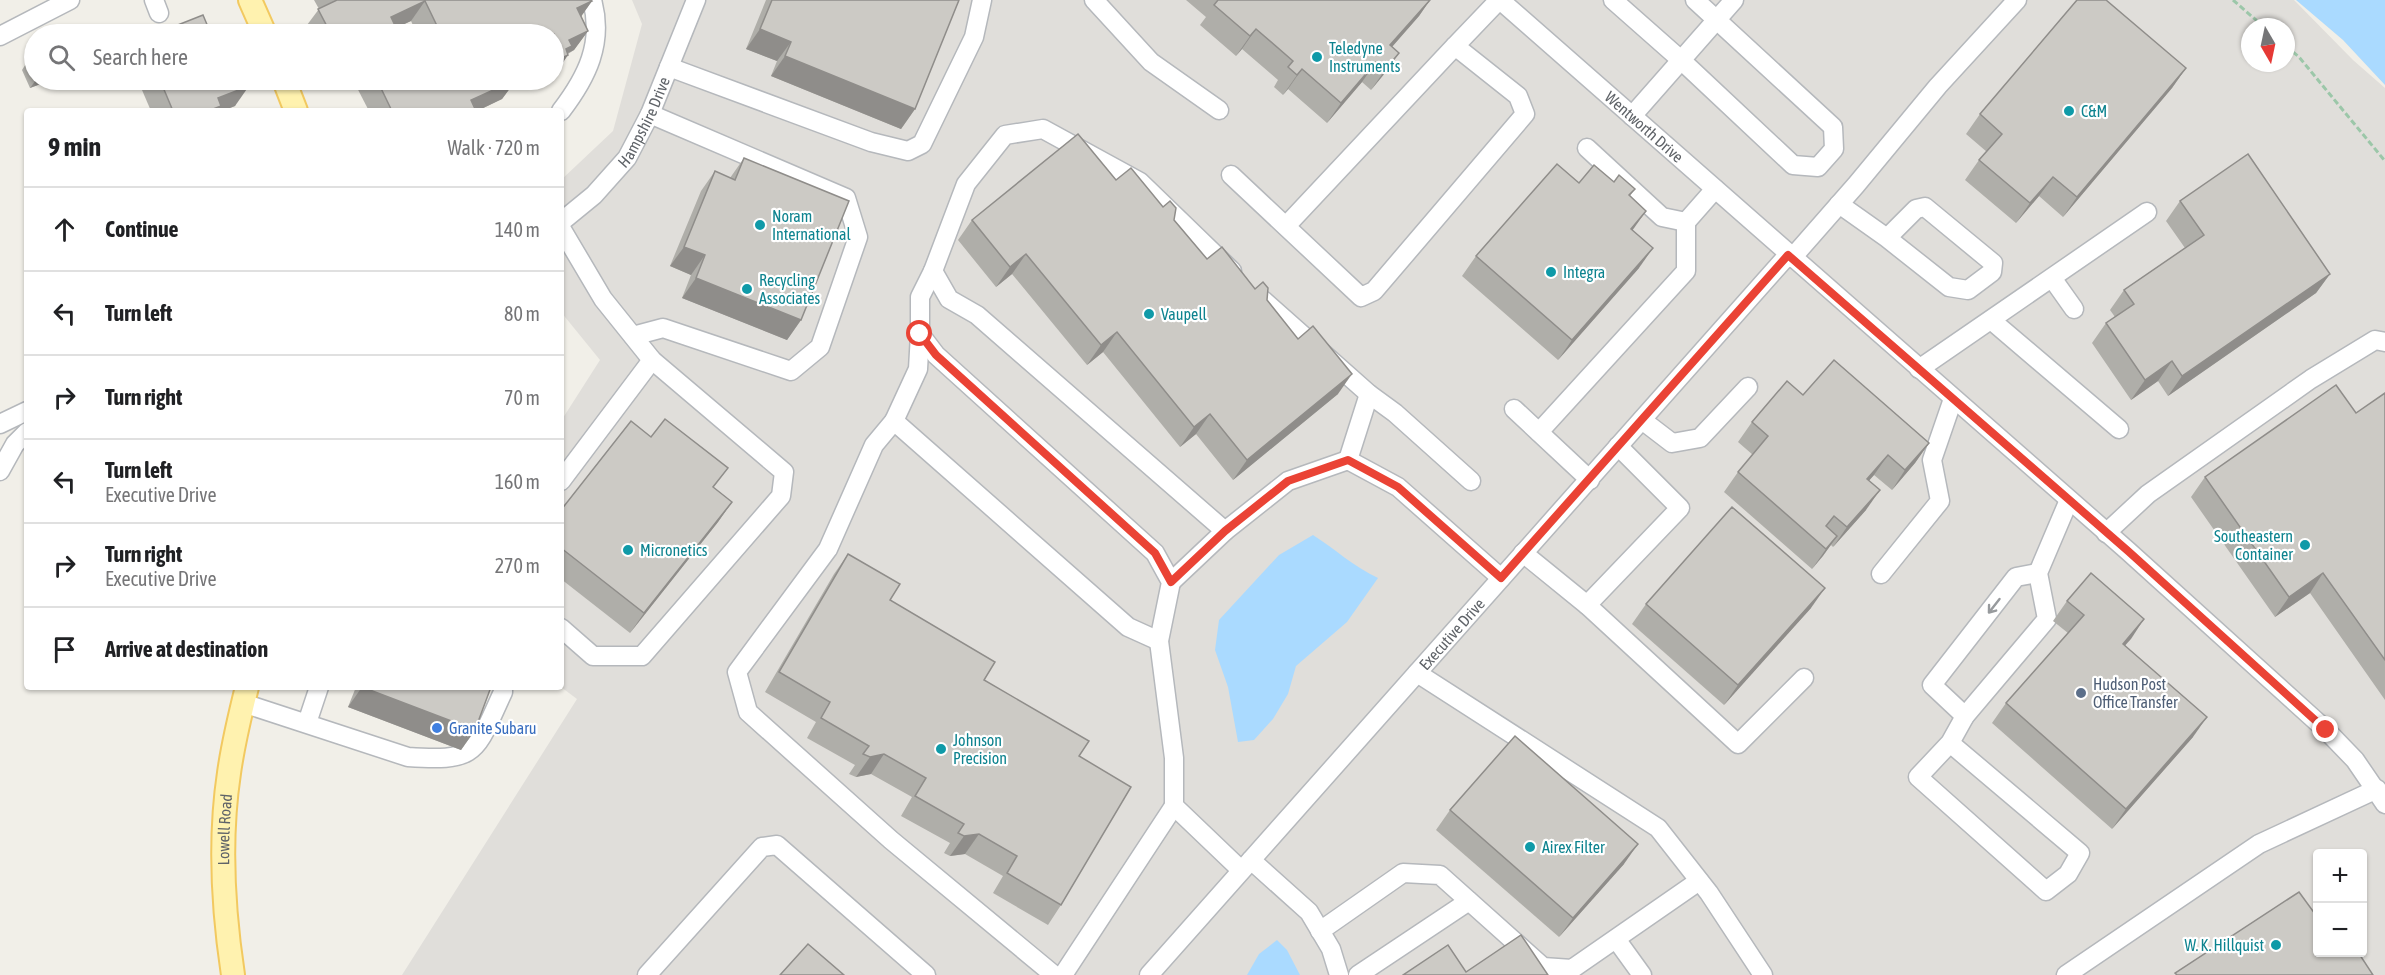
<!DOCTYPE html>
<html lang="en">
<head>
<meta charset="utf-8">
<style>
	:root { --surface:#fff; --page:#f6f6f6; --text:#202124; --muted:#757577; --line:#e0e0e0 }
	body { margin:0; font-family:"Asap Condensed",sans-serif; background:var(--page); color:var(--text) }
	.controls { position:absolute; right:18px; bottom:18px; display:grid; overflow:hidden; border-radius:6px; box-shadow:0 2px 4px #0004 }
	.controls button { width:54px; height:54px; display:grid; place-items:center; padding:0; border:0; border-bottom:2px solid var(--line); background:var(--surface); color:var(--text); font:30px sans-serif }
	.compass { position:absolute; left:2241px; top:18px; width:54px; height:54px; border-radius:50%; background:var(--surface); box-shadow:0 2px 4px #0004; rotate:171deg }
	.stop { position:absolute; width:18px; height:18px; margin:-14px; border:4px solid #ea4335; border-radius:50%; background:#fff }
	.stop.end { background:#ea4335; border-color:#fff; box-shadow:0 2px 6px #0008 }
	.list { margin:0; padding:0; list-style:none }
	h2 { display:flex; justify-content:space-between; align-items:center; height:78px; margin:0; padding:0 24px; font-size:26px }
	h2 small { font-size:20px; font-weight:400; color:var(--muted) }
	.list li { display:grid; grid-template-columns:39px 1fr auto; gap:18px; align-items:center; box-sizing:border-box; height:84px; padding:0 24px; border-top:2px solid var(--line) }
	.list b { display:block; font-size:22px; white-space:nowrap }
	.list p { margin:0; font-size:20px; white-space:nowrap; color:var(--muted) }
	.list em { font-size:20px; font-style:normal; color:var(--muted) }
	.icon { flex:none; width:33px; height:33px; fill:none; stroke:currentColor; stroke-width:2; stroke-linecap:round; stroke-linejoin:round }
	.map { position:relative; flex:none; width:2385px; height:975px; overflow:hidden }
	.search { position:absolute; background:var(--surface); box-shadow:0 2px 4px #0004; left:24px; top:24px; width:540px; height:66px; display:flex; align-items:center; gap:15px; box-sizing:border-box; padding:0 21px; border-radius:33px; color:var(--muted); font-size:22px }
	.panel { position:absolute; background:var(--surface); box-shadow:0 2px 4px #0004; left:24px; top:108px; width:540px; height:582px; border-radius:6px }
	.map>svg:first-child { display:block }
	.industrial { fill:#e0deda; fill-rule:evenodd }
	.water { fill:#aadaff }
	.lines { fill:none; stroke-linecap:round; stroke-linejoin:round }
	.minor-casing { stroke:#b5b8bc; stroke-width:21 }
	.major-casing { stroke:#f2c960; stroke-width:26 }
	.path { stroke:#9cc7a9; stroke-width:3; stroke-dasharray:6 3; stroke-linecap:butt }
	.minor { stroke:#fff; stroke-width:18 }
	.major { stroke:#fff2af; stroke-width:22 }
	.wall { fill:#afaea9 }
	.shaded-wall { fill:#8f8d8a }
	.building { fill:#cccac5; stroke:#8f8d8a; stroke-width:1.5 }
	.oneway { stroke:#979a9d }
	.route { stroke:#ea4335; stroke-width:8 }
	.culture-dot { fill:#0f9aa8; stroke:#fff; stroke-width:2 }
	.service-dot { fill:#5c6f8a; stroke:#fff; stroke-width:2 }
	.shop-dot { fill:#3f7fe0; stroke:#fff; stroke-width:2 }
	.labels { text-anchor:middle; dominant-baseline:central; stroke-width:4.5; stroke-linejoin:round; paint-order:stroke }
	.culture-label { font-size:16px; fill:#0d838f; stroke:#fff; text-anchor:start }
	.street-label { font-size:16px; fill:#5f6368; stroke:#fff }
	.service-label { font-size:16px; fill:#4e5e75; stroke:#fff; text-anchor:start }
	.shop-label { font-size:16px; fill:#366cbe; stroke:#fff; text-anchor:start }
</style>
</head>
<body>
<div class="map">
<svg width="2385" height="975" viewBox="0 0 2385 975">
	<rect width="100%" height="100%" fill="#f1efe8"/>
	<path class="industrial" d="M632,0H2294L2353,60L2385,88V975H402L577,699L561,687V421L600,360L561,312V180L613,131L642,24ZM2250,27H2286V63H2250ZM2318,854H2362V952H2318Z"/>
	<g class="water">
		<path d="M2296,0H2385V85L2343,40Z"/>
		<path d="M1313,535C1335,549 1354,567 1378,578L1347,622L1296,666L1288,694L1273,719L1254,740L1238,742L1228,687L1215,650L1219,620L1279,555Z"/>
		<path d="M1277,940L1287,950L1300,975H1247L1259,954Z"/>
	</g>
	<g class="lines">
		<defs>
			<g id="minor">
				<path d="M154,0L159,13"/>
				<path d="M1094,0L1151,62L1219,110"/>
				<path id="s1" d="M1500,0L2128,551L2326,730L2355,760L2385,804"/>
				<path d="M1613,0L1681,60L1793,165L1818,167L1834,149L1833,127L1695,0"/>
				<path d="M0,36L70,0"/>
				<path d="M669,67L871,142L908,151L922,144L974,37L982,0"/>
				<path d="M561,111C587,77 604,43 592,0"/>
				<path d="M1632,116L1734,0"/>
				<path d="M1587,148L1662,217L1686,222L1715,189"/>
				<path d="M1231,175L1361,297L1374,291L1525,114L1518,96L1455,46L1499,0"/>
				<path d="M1839,204L1887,238L1949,287L1968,290L1992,272L1993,263L1925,207L1916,209L1887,238"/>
				<path id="s2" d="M561,222L594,195L627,158L650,114L696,0"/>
				<path d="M1286,226L1455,46"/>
				<path d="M561,228L603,299L652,360L784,472L781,496L642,656H593L561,628"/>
				<path d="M1792,258L1856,185L1938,86L2017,0"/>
				<path d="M933,271L920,297V334L936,355L1155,553L1171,582L1159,641L1174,758V806L1241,870"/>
				<path d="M1232,271L1140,182L1043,129L1005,135L966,184L933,271L949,299L977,315L1225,531L1288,481L1348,460L1398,487L1501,578"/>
				<path d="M2052,278L2074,309"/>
				<path d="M1263,300L1369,394L1395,413L1471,481"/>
				<path d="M1991,320L2119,429"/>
				<path d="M633,336L663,328L791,371L820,347L858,237L846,198L650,114"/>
				<path d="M1919,369L2147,212"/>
				<path d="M1514,409L1590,480"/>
				<path d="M1642,420L1672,443L1700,438L1748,387"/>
				<path d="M894,421L918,369L920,334"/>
				<path d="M0,424L27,411"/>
				<path d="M1539,432L1686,271V222"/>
				<path d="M1348,460L1369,394"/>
				<path d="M0,471L15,444L27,432"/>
				<path d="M561,481L652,360"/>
				<path d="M2106,533L2148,494L2311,379L2375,340L2385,342"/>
				<path d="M1523,553L1587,605L1680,508L1618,446"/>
				<path d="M1881,574L1940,501L1932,460L1953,399"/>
				<path d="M1171,582L1225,531"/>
				<path d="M1587,605L1738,744L1804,678"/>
				<path d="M1417,673L1658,828L1709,893L1763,975"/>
				<path d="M243,703L408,757C479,762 475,752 503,692V687"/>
				<path d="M1965,716L1932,685L2016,577L2038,573"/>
				<path d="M307,723L319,687"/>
				<path d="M1950,743L1918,777L2046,891L2068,874L2080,853L1950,743L1965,716L2047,619L2038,573L2069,500"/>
				<path d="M1251,860L1309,912L1331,949L1339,975"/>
				<path d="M1320,931L1403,873L1440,875L1543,967L1572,969L1699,881"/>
				<path d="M1616,939L1642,975"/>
				<path d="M647,975L762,847L777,845L926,975"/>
				<path d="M1054,975L891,840L748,712L737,672L828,549L874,445L894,421L1128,627L1159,641"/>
				<path d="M1063,975L1174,806"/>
				<path id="s3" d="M1149,975L1788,255"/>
				<path d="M1358,975L1469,901"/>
				<path d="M2066,975L2259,844L2377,789"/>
			</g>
			<g id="major">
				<path d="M250,0L265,34"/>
				<path d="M284,80L296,111"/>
				<path id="s4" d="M233,975C223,909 219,839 229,773C233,744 240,715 247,687"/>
			</g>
		</defs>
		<use href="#minor" class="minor-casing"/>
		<use href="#major" class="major-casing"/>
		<g class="path">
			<path d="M2233,0L2264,27"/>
			<path d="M2286,46L2299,57L2385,161"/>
		</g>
		<use href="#minor" class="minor"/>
		<use href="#major" class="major"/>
	</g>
	<g class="wall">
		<path d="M314,0H591L592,1L581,16L588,31L574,50L568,54L554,76V34H417L411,21L396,28L399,34H307L304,29L319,9Z"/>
		<path d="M766,0H959L915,109L901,129L771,76L777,61L746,49Z"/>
		<path d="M1186,0H1430L1419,16L1392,47L1385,73L1371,90L1362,82L1327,123L1288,89L1283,95L1274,87L1278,80L1242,49L1236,56L1200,25L1206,17Z"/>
		<path d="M34,57V80H51L30,88L22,70L29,59Z"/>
		<path d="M2186,68L2172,88L2063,217L2039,196L2016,223L1965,180L1979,160L1987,152L1966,134L1980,114Z"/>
		<path d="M142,80H246L235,106L222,111H151L139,83Z"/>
		<path d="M353,80H516L502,99L477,111H369Z"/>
		<path d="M744,158L801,320L787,340L682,298L691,275L670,266L701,191L715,171L730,178Z"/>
		<path d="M1116,180L1174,220L1207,259L1255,289L1267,300L1338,394L1233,480L1196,434L1180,447L1103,352L1087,365L1012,274L996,287L958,240L972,220Z"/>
		<path d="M1614,182L1635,189L1630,196L1632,231L1639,268L1558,360L1462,276L1476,256Z"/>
		<path d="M2180,201L2330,274L2316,293L2168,396L2158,381L2131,400L2092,343L2106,323L2115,317L2110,310L2124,290L2185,248L2166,221Z"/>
		<path d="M2385,393V700L2310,593L2275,617L2191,497L2205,477L2356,413Z"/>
		<path d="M1803,395L1929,443L1915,463L1892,490L1874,475L1868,481L1866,510L1833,547L1831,545L1812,569L1724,492L1738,472L1753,455L1738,442L1752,422Z"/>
		<path d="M651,437L732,502L718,522L630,633L561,579V510Z"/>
		<path d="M848,554L890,600L984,680L1079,756L1061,905L1048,925L993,893L1003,876L965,854L950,856L944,853L950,843L901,816L912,797L871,774L856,777L849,774L855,765L807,738L816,722L765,692L834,574Z"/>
		<path d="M2067,601L2144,619L2125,645L2193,737L2112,829L1992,723L2006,703L2068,633L2053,621Z"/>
		<path d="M1646,604L1811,608L1724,705L1632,624Z"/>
		<path d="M356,687H491L475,730L461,750L348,707Z"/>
		<path d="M1450,810L1624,864L1559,937L1436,830Z"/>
	</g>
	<g class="shaded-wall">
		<path d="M1430,0L1419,16L1376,65L1390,45Z"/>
		<path d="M425,1L411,21L382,34L391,17Z"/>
		<path d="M592,1L578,21L577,8Z"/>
		<path d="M760,29L791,42L777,61L746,49Z"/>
		<path d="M1256,29L1242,49L1236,56L1250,36Z"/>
		<path d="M588,31L574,50L566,54L568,55L554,76V65L560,57L555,60L569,40Z"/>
		<path d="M1399,53L1385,73L1371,90L1385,70Z"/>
		<path d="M785,56L915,109L901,129L771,76Z"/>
		<path d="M1376,62L1362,82L1327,123L1341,103Z"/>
		<path d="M2186,68L2172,88L2063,217L2077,197Z"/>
		<path d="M1302,69L1288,89L1283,95L1297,75Z"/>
		<path d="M36,80H51L30,88Z"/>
		<path d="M516,80L502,99L477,111L471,100Z"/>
		<path d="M249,86L235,106L222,111H208L218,98Z"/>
		<path d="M2053,177L2039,196L2016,223L2030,203Z"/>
		<path d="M1646,211L1632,231L1631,229Z"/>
		<path d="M684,247L705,255L691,275L670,266Z"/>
		<path d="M1653,248L1639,268L1558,360L1572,340Z"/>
		<path d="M1026,254L1012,274L996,287L1010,267Z"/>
		<path d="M2330,274L2316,293L2168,396L2182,376Z"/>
		<path d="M696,278L801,320L787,340L682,298Z"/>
		<path d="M1117,332L1103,352L1087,365L1101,345Z"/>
		<path d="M2172,361L2158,381L2131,400L2145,380Z"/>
		<path d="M1352,374L1338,394L1233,480L1247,460Z"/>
		<path d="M1210,414L1196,434L1180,447L1194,427Z"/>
		<path d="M1929,443L1915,463L1892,490L1905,470Z"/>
		<path d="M1888,455L1874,475L1853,499L1867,479Z"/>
		<path d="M1880,490L1866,510L1833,547L1847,527Z"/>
		<path d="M732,502L718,522L630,633L644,613Z"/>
		<path d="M1837,536L1823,556L1812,569L1826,549Z"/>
		<path d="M2323,573L2310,593L2275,617L2289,597Z"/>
		<path d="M1825,588L1811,608L1724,705L1738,685Z"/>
		<path d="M2144,619L2131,639L2109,663L2123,644Z"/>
		<path d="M362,687L475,730L461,750L348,707Z"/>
		<path d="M2207,717L2193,737L2112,829L2126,809Z"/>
		<path d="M884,754L871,774L856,777L870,757Z"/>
		<path d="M979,834L965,854L950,856L964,836Z"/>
		<path d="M1638,844L1624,864L1559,937L1573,918Z"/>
	</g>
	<g class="building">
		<path d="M337,0H591L592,1L577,8L588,31L569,40L572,46L566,49L568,55L556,61L554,56V34H441L425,1L391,17L399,34H331L318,9Z"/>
		<path d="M772,0H959L915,109L785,56L791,42L760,29Z"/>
		<path d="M1218,0H1430L1390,45L1399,53L1385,70L1376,62L1341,103L1302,69L1297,75L1288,67L1293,61L1256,29L1250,36L1214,5Z"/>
		<path d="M2077,0H2106L2186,68L2077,197L2053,177L2030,203L1979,160L2002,134L1980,114Z"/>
		<path d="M203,15L211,34H155Z"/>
		<path d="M34,57V71L29,59Z"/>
		<path d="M160,80H246L249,86L218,98L221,106L208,111H173Z"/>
		<path d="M377,80H515L471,100L476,111H392Z"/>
		<path d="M1078,134L1116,180L1131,168L1163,207L1170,201L1176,208L1174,220L1207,259L1222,247L1255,289L1263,282L1268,288L1267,300L1298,339L1313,326L1352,374L1247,460L1210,414L1194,427L1117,332L1101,345L1026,254L1010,267L972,220Z"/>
		<path d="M2248,154L2330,274L2182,376L2172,361L2145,380L2106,323L2134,304L2124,290L2204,235L2180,201Z"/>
		<path d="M744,158L849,201L801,320L696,278L705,255L684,247L715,171L735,180Z"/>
		<path d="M1557,164L1579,183L1594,165L1614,182L1619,175L1635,189L1629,195L1646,211L1631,229L1653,248L1572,340L1476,256Z"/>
		<path d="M1834,360L1929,443L1905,470L1888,455L1867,479L1880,490L1847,527L1834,516L1826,526L1837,536L1826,549L1738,472L1768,436L1752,422L1787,381L1803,395Z"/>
		<path d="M2336,385L2356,413L2385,393V660L2323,573L2289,597L2205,477Z"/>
		<path d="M665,419L728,468L713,487L732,502L644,613L561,548V510L631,421L651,437Z"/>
		<path d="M1732,507L1825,588L1738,685L1646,604Z"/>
		<path d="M848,554L900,584L890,600L995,662L984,680L1089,741L1079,756L1131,787L1061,905L1007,873L1017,856L979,834L964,836L958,833L964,824L915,796L926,778L884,754L870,757L863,754L869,746L821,718L830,702L779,672Z"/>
		<path d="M2091,573L2144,619L2123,644L2207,717L2126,809L2006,703L2084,615L2067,601Z"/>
		<path d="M362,687H491L475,730Z"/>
		<path d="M1515,736L1638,844L1573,918L1450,810Z"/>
		<path d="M2299,892L2318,918V952H2358L2373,975H2177L2175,973Z"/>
		<path d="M1521,935L1548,975H1403L1448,945L1466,972Z"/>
		<path d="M808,944L844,975H780Z"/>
	</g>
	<defs><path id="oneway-shaft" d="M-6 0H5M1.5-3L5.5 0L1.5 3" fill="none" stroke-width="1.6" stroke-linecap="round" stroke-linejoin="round" transform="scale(1.5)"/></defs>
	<use class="oneway" href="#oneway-shaft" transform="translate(1994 606) rotate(128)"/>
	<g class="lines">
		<path class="route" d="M920,334L936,355L1155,553L1171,582L1225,531L1288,481L1348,460L1398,487L1501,578L1788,255L2128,551L2326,730"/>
	</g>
	<g class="culture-dot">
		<circle cx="1317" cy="57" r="6"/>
		<circle cx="2069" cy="111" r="6"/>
		<circle cx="760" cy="225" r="6"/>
		<circle cx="1551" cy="272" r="6"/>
		<circle cx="747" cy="289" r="6"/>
		<circle cx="1149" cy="314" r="6"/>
		<circle cx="2305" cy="545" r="6"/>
		<circle cx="628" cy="550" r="6"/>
		<circle cx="941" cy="749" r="6"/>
		<circle cx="1530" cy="847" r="6"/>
		<circle cx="2276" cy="945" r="6"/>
	</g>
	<circle class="service-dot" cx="2081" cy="693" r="6"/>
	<circle class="shop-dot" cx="437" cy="728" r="6"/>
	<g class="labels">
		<g class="culture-label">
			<text x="1329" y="48">Teledyne<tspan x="1329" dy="18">Instruments</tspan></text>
			<text x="2081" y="111">C&amp;M</text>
			<text x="772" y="216">Noram<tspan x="772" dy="18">International</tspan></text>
			<text x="1563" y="272">Integra</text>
			<text x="759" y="280">Recycling<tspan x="759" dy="18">Associates</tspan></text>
			<text x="1161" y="314">Vaupell</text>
			<text x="2293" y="536" text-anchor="end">Southeastern<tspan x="2293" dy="18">Container</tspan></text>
			<text x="640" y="550">Micronetics</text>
			<text x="953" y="740">Johnson<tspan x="953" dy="18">Precision</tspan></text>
			<text x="1542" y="847">Airex Filter</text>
			<text x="2264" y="945" text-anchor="end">W. K. Hillquist</text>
		</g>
		<g class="street-label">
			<text stroke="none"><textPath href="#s2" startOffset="132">Hampshire Drive</textPath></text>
			<text stroke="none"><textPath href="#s1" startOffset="192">Wentworth Drive</textPath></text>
			<text stroke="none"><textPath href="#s3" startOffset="456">Executive Drive</textPath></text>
			<text stroke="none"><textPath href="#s4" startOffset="146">Lowell Road</textPath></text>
		</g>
		<g class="service-label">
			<text x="2093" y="684">Hudson Post<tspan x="2093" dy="18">Office Transfer</tspan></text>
		</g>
		<g class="shop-label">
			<text x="449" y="728">Granite Subaru</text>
		</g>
	</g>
</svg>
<div class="controls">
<button>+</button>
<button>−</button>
</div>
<svg class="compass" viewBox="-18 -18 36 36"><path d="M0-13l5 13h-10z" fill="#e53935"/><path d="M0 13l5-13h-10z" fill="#757577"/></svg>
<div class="stop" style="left:920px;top:334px"></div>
<div class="stop end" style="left:2326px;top:730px"></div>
<div class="search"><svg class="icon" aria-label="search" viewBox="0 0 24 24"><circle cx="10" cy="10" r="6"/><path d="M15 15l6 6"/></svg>Search here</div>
<section class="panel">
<h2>9 min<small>Walk · 720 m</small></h2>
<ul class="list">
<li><svg class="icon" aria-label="ahead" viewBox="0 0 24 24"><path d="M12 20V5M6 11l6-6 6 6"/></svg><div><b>Continue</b></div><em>140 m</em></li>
<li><svg class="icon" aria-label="left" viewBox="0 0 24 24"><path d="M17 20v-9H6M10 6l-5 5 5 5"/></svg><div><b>Turn left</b></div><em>80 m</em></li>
<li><svg class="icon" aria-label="right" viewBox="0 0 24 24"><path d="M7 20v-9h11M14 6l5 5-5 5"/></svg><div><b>Turn right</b></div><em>70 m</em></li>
<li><svg class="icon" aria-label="left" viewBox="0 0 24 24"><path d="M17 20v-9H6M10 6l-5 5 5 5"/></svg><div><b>Turn left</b><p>Executive Drive</p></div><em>160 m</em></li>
<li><svg class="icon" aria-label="right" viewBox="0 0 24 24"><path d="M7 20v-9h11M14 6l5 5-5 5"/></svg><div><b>Turn right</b><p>Executive Drive</p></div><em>270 m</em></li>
<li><svg class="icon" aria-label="arrive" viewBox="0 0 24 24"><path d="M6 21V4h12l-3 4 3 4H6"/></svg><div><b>Arrive at destination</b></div></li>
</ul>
</section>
</div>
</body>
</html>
